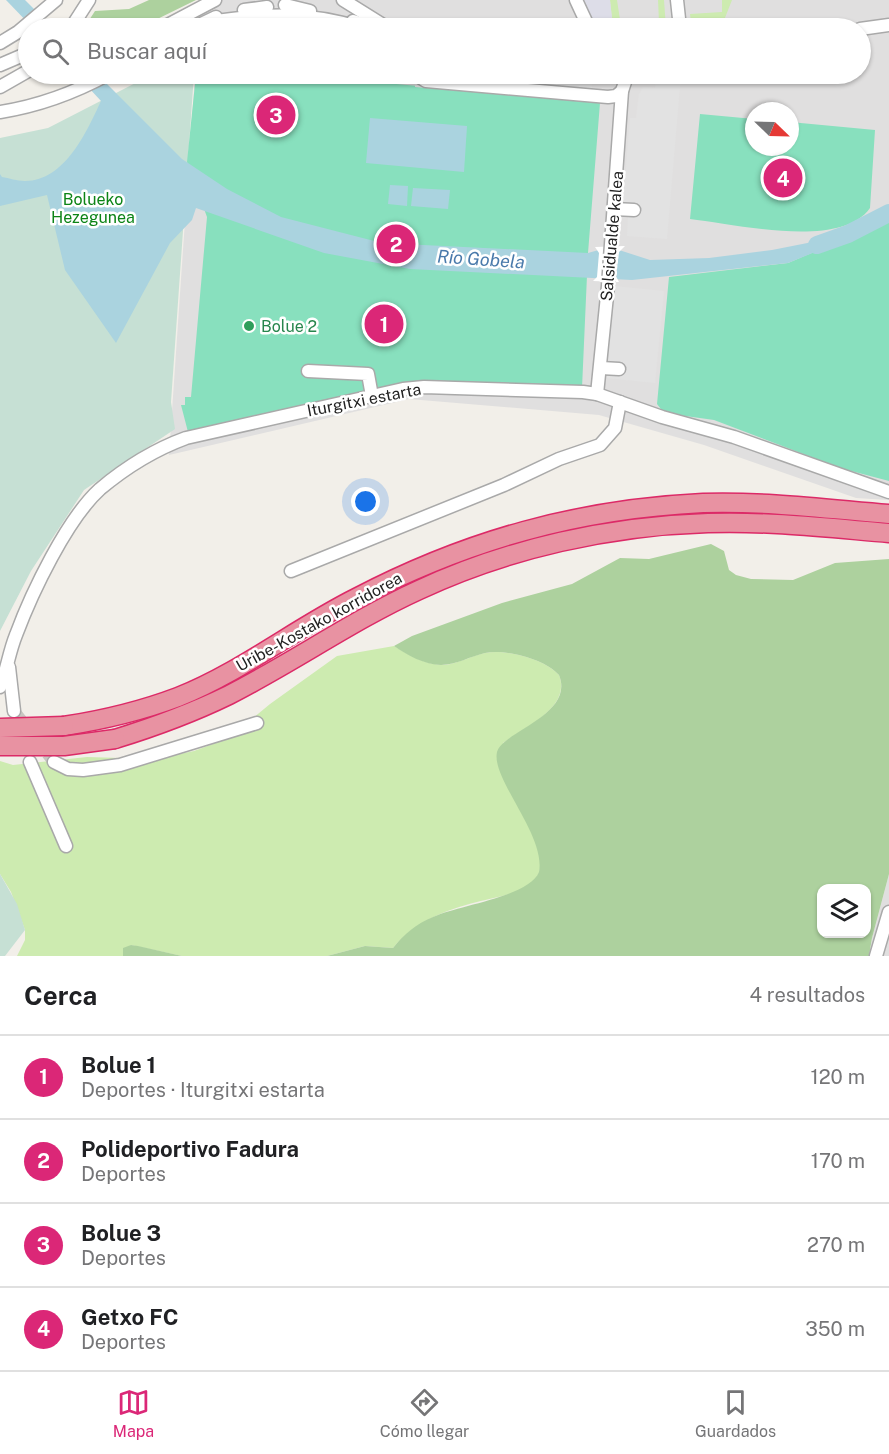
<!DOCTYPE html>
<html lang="es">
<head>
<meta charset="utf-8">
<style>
	:root { --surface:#fff; --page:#f6f6f6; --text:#202124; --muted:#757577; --line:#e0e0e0; --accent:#db2777 }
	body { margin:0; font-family:"Public Sans",sans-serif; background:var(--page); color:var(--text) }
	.controls { position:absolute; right:18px; bottom:18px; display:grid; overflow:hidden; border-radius:12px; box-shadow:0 2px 4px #0004 }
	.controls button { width:54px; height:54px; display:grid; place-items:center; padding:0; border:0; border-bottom:2px solid var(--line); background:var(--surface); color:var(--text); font:30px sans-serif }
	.compass { position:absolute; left:745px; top:102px; width:54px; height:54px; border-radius:50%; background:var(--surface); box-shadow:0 2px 4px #0004; rotate:113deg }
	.you { position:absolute; left:366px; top:502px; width:21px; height:21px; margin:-15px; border:4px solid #fff; border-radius:50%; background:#1a73e8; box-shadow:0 0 0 9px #1a73e833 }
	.badge { display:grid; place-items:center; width:39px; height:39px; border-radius:50%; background:var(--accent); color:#fff; font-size:20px; font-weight:700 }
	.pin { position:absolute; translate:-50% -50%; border:3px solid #fff; box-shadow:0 2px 6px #0006 }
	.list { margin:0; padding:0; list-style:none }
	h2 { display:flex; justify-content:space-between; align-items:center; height:78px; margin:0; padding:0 24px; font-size:26px }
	h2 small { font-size:20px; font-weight:400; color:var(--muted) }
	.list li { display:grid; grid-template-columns:39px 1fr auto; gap:18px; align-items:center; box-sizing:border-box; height:84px; padding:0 24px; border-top:2px solid var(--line) }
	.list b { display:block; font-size:22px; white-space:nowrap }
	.list p { margin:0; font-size:20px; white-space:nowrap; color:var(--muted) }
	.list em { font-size:20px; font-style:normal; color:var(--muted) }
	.icon { flex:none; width:33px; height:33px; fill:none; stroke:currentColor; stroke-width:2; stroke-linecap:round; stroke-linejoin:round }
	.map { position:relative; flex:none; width:889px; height:956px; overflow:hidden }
	.search { position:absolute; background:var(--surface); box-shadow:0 2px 4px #0004; left:18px; right:18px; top:18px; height:66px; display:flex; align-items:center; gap:15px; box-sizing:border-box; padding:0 21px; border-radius:33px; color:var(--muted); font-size:22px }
	.sheet { height:414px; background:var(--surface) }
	nav { display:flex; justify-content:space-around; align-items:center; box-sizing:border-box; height:84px; border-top:2px solid var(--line); background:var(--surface); font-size:16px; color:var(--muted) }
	nav a { display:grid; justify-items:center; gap:3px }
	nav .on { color:var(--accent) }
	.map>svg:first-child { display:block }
	.residential { fill:#e0dfdf; fill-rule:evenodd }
	.grass { fill:#cdebb0 }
	.forest { fill:#add19e; fill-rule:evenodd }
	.wetland { fill:#c6e0d4 }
	.pitch { fill:#88e0be }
	.parking { fill:#e2e2e2 }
	.plaza { fill:#dddde8 }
	.water { fill:#aad3df }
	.pier { fill:#fff }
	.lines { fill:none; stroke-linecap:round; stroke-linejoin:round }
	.river { stroke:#aad3df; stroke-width:18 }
	.minor-tunnel { stroke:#c8c6c1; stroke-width:12; stroke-dasharray:12 6; stroke-linecap:butt }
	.minor-casing { stroke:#a9a9a9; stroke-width:15 }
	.highway-casing { stroke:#dc2a67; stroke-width:21 }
	.minor { stroke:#fff; stroke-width:12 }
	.highway { stroke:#e892a2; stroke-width:18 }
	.highway-bridge-casing { stroke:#dc2a67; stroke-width:21; stroke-linecap:butt }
	.highway-bridge { stroke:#e892a2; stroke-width:18 }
	.leisure-dot { fill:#2e9e5b; stroke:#fff; stroke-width:2 }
	.labels { text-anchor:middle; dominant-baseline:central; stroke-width:5; stroke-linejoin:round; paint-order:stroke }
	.park-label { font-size:16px; fill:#0c8416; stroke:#fff }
	.street-label { font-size:16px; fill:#222; stroke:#fff }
	.leisure-label { font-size:16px; fill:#27864d; stroke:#fff; text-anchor:start }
	.water-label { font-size:18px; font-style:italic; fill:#4a7aab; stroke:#fff }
</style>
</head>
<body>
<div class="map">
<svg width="889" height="956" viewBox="0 0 889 956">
	<rect width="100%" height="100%" fill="#f2efe9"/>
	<g class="residential">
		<path d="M201,0H889V500L856,498L704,445L599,415L409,399L169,455L195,74H860V28H198ZM754,111H790V147H754Z"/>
		<path d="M889,874V956H869L872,938Z"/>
	</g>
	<g class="grass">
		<path d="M610,0H617L621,26L635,22L636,28H613Z"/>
		<path d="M658,0H664L666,28H640V22H659Z"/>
		<path d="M722,0H732L721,28H692L690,14L722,12Z"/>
		<path d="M394,646C408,655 428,666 445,665C459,663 472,656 485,653C506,649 545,659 559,675C572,708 523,728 503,743L539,850C540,859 542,869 537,877C525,894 495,897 477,902C445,910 414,922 393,948L365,946L327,956H182L131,945L123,956H17L25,940V930L11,892L0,874V761L13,765L87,757L155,759L194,751L229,738L270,704L337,656Z"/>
	</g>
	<g class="forest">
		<path d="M149,0H196L139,28H84L95,11L129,9Z"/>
		<path d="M711,544L724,551L729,570L736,575L751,579L793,580L835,563L889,559V874L872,938L869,956H327L365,946L393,948C404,934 416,924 433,917C458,905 529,897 539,872C546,835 491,779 497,752C503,731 575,715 559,675C545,659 506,649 485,653C471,656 456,665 441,665C425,665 407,655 394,646L412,636L502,603L572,584L620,558L649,559ZM866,888V934H822V888Z"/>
		<path d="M131,945L138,946L182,956H123V948Z"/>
	</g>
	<g class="wetland">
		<path d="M153,74H194L171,402L175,429L84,490L31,571L0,631V138L48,128Z"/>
		<path d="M0,874L17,904L25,930L5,956H0Z"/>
	</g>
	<g class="pitch">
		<path d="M196,74H365L364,81L600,103L588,253L582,388L423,384L363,392L188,432L181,405H185V397H191L207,217L187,162Z"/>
		<path d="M700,114L754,119V147H790V122L875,130L870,208C841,250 735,224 690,219Z"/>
		<path d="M889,220V481L840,468L714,420L664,413L657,404L669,277L788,263Z"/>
	</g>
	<g class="parking">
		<path d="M415,74H483L592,83L591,102L415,87Z"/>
		<path d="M657,74L681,75L667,239L627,236L628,216L622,215L630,118H636L639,94L643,87L655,88Z"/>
		<path d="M614,286L664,291L655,383L606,378Z"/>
	</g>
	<path class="plaza" d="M584,0H610L613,28H596Z"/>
	<g class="water">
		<path d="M6,0H25L53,28H33Z"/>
		<path d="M76,74H97L182,159L227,189L281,217L382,243L588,253L602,249L619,250L650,260L709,258L772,250L858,233L889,209V220L879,226L788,263L632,280L410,269L324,253L196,208L192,220L170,243L116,343L65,270L47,195L0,206V174L2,177C9,178 17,181 25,181C65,181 87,131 101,101Z"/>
		<path d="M370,118L467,126L464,172L366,163Z"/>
		<path d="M390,185L408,186L407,206L388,204Z"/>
		<path d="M413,188L450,190L448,209L411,206Z"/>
	</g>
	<path class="pier" d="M625,246L619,252L616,276L619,282L593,281L597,277L599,253L595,247Z"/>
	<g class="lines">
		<path class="river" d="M817,245L848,234L889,213"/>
		<path class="minor-tunnel" d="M14,711L54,762"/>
		<defs>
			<g id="minor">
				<path d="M343,0L388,28"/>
				<path d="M576,0L589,28"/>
				<path d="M677,0L680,28"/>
				<path d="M285,5L310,11"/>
				<path d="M244,10L267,7"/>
				<path d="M353,21L375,28"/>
				<path d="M210,22C259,14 312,11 360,28"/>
				<path d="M71,28L89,0"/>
				<path d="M162,28L215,0"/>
				<path d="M193,28L216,17"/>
				<path d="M860,29L889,25"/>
				<path d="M0,43L18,32L56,0"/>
				<path d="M0,65L28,53"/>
				<path d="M421,74V78L426,81L608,97L616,96L622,91"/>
				<path d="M614,74L623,79L635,74"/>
				<path d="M0,87L28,71"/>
				<path d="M0,112C39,106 74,93 109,74"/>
				<path d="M614,209L634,210"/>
				<path d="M601,368L619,369"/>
				<path d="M308,371L368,374L372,396"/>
				<path d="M597,394L608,286L622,91L626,79"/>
				<path d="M291,571L504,485L559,459L600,445L615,428L620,402"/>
				<path d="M9,667L14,711"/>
				<path d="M0,687C7,670 9,652 16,635C32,592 67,519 100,489C125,468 156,449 186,438L403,389L424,387L583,392L597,394L662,417L734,437L889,492"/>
				<path d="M30,762L66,846"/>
				<path d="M54,762L68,769L83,770L120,765L257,723"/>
				<path d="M876,956L889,912"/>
			</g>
			<g id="highway">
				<path d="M64,726C103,720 141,711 178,697C241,672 296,628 356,598C467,540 578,509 703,503C765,501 828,509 889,514"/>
				<path d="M115,739C154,727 192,713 229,695C294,662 353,620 419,590C509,548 610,526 708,523C769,521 829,528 889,533"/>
			</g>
		</defs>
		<use href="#minor" class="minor-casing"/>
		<use href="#highway" class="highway-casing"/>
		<use href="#minor" class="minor"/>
		<use href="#highway" class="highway"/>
		<defs>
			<g id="highway-bridge">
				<path d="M0,728L64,726"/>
				<path d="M0,746H64L115,739"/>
			</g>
		</defs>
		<use href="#highway-bridge" class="highway-bridge-casing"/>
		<use href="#highway-bridge" class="highway-bridge"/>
	</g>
	<circle class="leisure-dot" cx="249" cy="326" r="6"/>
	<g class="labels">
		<g class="park-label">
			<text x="93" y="199">Bolueko<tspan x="93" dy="18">Hezegunea</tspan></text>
		</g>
		<g class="street-label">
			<text transform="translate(612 236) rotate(-85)">Salsidualde kalea</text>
			<text transform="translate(364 400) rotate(-11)">Iturgitxi estarta</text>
			<text transform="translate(319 622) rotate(-29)">Uribe-Kostako korridorea</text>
		</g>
		<g class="leisure-label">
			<text x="261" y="326">Bolue 2</text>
		</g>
		<g class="water-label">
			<text transform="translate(481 259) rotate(4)">Río Gobela</text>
		</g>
	</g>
</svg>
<div class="controls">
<button><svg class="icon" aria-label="layers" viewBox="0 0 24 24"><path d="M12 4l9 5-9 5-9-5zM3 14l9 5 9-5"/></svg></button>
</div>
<svg class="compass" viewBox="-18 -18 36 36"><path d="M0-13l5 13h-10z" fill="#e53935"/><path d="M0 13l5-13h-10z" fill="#757577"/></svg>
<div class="you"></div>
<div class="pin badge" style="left:384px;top:324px">1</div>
<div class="pin badge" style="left:396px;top:244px">2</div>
<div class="pin badge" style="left:276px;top:115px">3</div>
<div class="pin badge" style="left:783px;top:178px">4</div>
<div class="search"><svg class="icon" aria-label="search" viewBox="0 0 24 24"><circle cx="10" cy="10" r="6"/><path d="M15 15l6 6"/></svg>Buscar aquí</div>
</div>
<section class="sheet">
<h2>Cerca<small>4 resultados</small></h2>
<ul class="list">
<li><span class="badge">1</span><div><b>Bolue 1</b><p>Deportes · Iturgitxi estarta</p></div><em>120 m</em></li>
<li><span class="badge">2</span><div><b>Polideportivo Fadura</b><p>Deportes</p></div><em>170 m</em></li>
<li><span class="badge">3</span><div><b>Bolue 3</b><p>Deportes</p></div><em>270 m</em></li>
<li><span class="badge">4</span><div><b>Getxo FC</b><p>Deportes</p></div><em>350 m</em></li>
</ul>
</section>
<nav>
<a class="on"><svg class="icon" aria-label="map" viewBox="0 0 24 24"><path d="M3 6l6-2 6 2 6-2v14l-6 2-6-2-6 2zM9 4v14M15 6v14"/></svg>Mapa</a>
<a><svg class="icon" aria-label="directions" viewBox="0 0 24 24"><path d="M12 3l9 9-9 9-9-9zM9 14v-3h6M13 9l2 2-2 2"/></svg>Cómo llegar</a>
<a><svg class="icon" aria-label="saved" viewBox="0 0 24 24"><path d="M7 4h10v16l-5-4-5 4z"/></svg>Guardados</a>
</nav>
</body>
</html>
